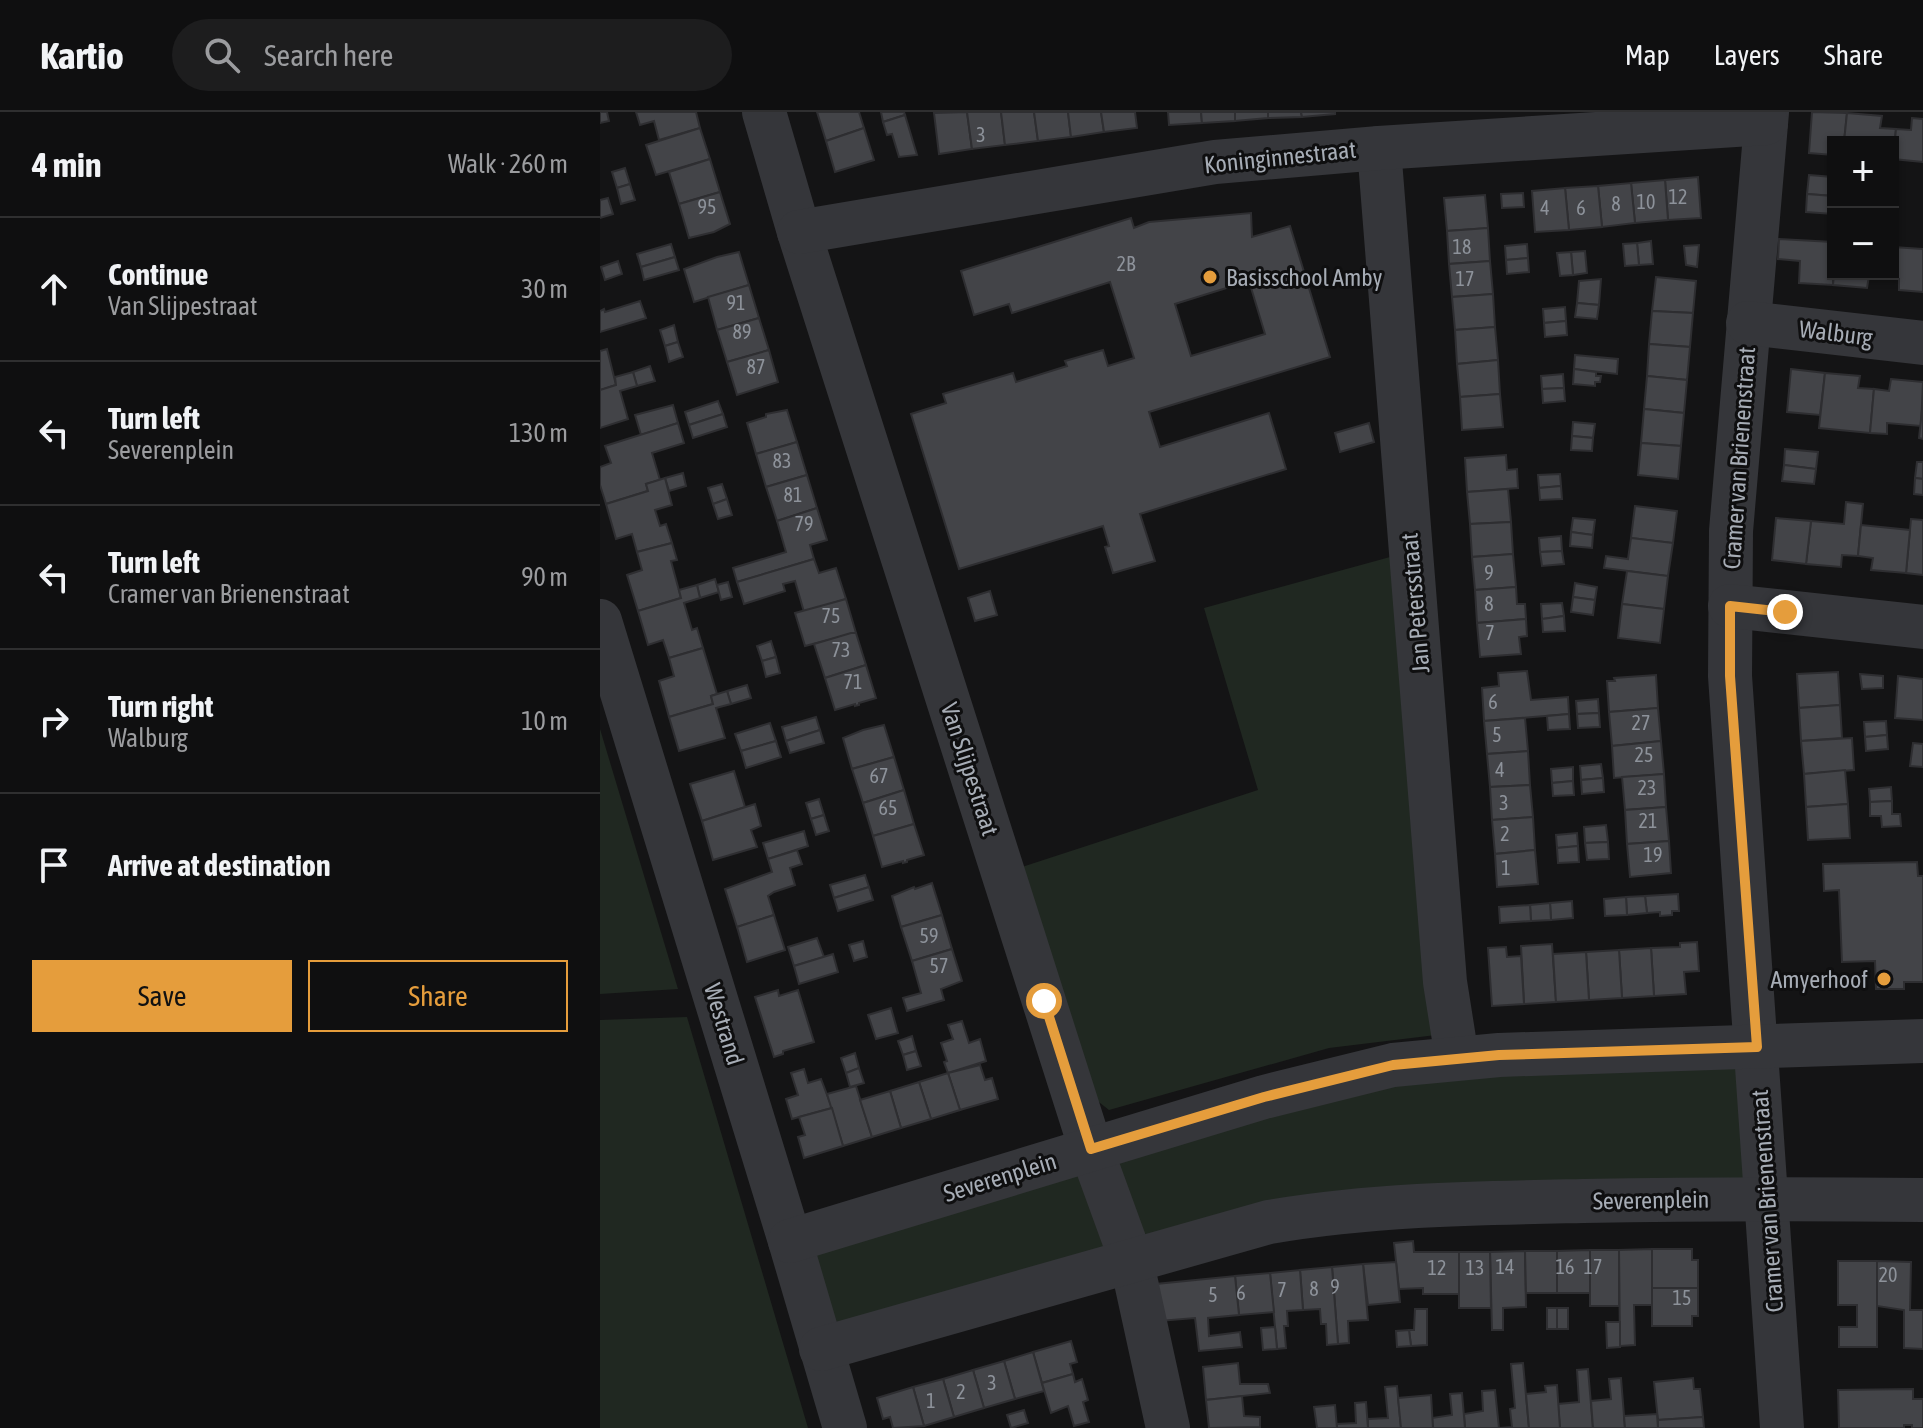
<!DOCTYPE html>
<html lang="en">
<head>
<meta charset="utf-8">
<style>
	:root { --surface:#0f0f10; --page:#1d1d1e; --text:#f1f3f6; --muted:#9b9c9f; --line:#2f2f30; --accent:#e59d3c }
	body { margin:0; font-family:"Asap Condensed",sans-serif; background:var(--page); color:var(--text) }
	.controls { position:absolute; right:24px; top:24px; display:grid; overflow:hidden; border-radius:0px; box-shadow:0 2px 6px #0004 }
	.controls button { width:72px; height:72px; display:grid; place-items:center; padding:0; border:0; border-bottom:2px solid var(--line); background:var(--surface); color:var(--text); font:40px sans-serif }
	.stop { position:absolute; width:24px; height:24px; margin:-18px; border:6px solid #e59d3c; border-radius:50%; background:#fff }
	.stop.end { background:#e59d3c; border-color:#fff; box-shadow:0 2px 8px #0008 }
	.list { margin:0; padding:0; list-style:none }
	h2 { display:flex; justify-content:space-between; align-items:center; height:104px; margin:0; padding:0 32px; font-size:34px }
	h2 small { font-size:26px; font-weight:400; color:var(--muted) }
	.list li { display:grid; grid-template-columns:52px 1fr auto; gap:24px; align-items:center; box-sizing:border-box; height:144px; padding:0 32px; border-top:2px solid var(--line) }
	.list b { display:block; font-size:30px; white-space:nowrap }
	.list p { margin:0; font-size:26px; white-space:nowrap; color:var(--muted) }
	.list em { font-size:26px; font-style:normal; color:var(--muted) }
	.actions { display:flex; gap:16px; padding:24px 32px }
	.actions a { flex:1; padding:18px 0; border:2px solid var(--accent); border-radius:0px; text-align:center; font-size:28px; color:var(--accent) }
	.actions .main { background:var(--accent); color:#111 }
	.icon { flex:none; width:44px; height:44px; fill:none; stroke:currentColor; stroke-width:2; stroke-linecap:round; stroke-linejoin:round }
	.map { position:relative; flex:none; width:1323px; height:1316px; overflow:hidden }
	header { display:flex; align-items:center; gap:48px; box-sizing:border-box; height:112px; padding:0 40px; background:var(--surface); border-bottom:2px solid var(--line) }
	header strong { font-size:38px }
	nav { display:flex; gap:44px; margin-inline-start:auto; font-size:28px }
	.search { width:560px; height:72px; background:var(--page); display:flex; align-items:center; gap:20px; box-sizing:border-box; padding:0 28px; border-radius:44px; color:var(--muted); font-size:30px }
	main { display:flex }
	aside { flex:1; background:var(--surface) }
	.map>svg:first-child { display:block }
	.green { fill:#202821 }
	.building { fill:#434448; stroke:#2e2e31; stroke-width:2; fill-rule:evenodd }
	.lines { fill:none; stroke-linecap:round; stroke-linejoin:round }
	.minor { stroke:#35363a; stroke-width:44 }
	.route { stroke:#e59d3c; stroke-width:10 }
	.poi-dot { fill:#e59d3c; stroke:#0f0f10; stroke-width:3 }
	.labels { text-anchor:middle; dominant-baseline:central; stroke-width:6; stroke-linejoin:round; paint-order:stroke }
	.number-label { font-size:20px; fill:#8d929a }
	.street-label { font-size:24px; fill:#a6acb5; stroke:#0f0f10 }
	.poi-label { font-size:24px; fill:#a6acb5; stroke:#0f0f10; text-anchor:start }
</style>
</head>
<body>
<header>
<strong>Kartio</strong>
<div class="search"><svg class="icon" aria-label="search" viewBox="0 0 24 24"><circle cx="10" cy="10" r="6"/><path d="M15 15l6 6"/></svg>Search here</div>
<nav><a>Map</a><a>Layers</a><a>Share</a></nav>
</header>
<main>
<aside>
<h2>4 min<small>Walk · 260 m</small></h2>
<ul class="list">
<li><svg class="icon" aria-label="ahead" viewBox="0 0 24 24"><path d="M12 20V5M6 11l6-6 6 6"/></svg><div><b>Continue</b><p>Van Slijpestraat</p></div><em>30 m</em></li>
<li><svg class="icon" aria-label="left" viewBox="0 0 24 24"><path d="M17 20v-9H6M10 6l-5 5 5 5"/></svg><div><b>Turn left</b><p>Severenplein</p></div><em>130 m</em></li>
<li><svg class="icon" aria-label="left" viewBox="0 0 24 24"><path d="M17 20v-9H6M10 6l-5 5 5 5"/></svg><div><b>Turn left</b><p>Cramer van Brienenstraat</p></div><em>90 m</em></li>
<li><svg class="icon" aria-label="right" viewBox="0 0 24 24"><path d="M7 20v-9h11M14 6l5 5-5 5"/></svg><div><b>Turn right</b><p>Walburg</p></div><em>10 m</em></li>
<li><svg class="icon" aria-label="arrive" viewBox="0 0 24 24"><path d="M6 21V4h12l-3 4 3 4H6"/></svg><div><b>Arrive at destination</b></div></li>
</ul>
<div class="actions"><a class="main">Save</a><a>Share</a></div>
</aside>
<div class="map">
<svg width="1323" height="1316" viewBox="0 0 1323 1316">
	<rect width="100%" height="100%" fill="#141415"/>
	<g class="green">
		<path d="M801,442L836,923L729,936L509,998L495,987L422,755L658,678L604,496Z"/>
		<path d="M0,617L78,877L0,882Z"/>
		<path d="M87,905L208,1316H0V908Z"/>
		<path d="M1140,945L1147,1075L808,1080L229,1224L205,1137L832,951Z"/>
	</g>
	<g class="building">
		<path d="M0,0H7L9,9L0,11Z"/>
		<path d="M36,0H96L100,16L59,28L54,9L40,13Z"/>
		<path d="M217,0H259L264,16L226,29Z"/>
		<path d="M281,0H304L305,3L283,10Z"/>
		<path d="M367,0L372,37L339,42L334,1Z"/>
		<path d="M367,0H401L405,33L372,37Z"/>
		<path d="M401,0H434L438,29L405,33Z"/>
		<path d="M434,0H468L471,25L438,29Z"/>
		<path d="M468,0H501L504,20L471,25Z"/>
		<path d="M501,0H535L537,16L504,20Z"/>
		<path d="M568,0H601L602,11L569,13Z"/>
		<path d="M601,0H635V9L602,11Z"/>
		<path d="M635,0H668V6L635,9Z"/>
		<path d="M668,0H701L702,5L668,6Z"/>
		<path d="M701,0H735V2L702,5Z"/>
		<path d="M1212,0L1247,1L1244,30H1233V43L1209,41Z"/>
		<path d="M1247,1L1282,4L1280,16L1296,17L1293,47V30H1244Z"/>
		<path d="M305,3L317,43L299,45L292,22L287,23L283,10Z"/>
		<path d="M1312,6L1323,7V50L1293,47L1296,17L1311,18Z"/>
		<path d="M100,16L110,47L56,63L46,33Z"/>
		<path d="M264,16L274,48L235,60L226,29Z"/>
		<path d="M110,47L120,80L79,92L69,60Z"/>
		<path d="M25,56L30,72L17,76L12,60Z"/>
		<path d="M1209,63L1233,65V84L1207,82Z"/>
		<path d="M1098,65L1101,106L1068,108L1065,68Z"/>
		<path d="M1065,68L1068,108L1035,111L1031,71Z"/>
		<path d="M1031,71L1035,111L1002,115L998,74Z"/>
		<path d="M30,72L35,88L21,92L17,76Z"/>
		<path d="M998,74L1002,115L969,118L965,76Z"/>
		<path d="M965,76L969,118L935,120L932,79Z"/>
		<path d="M120,80L130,112L114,120L89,126L79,92Z"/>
		<path d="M923,81L924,95L902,96L901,82Z"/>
		<path d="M1207,82L1233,84V102L1206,100Z"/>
		<path d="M885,83L888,116L847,119L844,86Z"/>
		<path d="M8,86L13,102L0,106V88Z"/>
		<path d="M651,101L652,125L690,114L730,245L549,300L560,335L669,301L686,357L540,402L555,449L513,461L505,435L509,434L503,414L359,457L311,302L346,291L343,282L413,261L416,270L467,254L465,249L503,238L508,254L534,246L510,170L412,201L409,192L374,203L361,159L531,106L534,116L549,110ZM649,169L665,222L591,244L575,192Z"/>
		<path d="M888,116L890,149L849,152L847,119Z"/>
		<path d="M1179,127L1233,130V173L1199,171L1200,149L1178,147Z"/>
		<path d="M1051,129L1053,152L1039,153L1037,131Z"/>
		<path d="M1037,131L1039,153L1025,154L1023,132Z"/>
		<path d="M71,132L75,145L41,155L37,142Z"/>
		<path d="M927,132L928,146L906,148L905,134Z"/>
		<path d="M1099,133L1097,155L1086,153L1084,134Z"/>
		<path d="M1293,135L1323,137V180L1299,178V167L1284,165V162H1293Z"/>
		<path d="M985,139L987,161L973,163L971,140Z"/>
		<path d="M139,140L149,173L94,190L84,157L117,145Z"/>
		<path d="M971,140L973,163L960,164L957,141Z"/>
		<path d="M75,145L79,158L44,168L41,155Z"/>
		<path d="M928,146L929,160L907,162L906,148Z"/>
		<path d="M18,149L22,162L5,168L1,155Z"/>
		<path d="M890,149L893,182L852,185L849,152Z"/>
		<path d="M1234,162H1284V165L1269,164L1267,176L1233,173Z"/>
		<path d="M1056,165L1096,169L1093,201L1052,199Z"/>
		<path d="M1001,167L999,193L977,191L979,169Z"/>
		<path d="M149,173L159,206L117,218L108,185Z"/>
		<path d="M893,182L895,215L855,218L852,185Z"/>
		<path d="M40,189L46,206L0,220V199L4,197L5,200Z"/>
		<path d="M977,191L999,193L997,207L975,205Z"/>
		<path d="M965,195L966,209L944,211L943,197Z"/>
		<path d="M1052,199L1093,201L1090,235L1049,232Z"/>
		<path d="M159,206L169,238L127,250L117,218Z"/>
		<path d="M966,209L967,223L945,225L944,211Z"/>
		<path d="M74,213L78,230L65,234L60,218Z"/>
		<path d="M895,215L898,248L857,252L855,218Z"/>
		<path d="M78,230L83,245L69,250L65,234Z"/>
		<path d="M1049,232L1090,235L1087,268L1047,264Z"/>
		<path d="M7,237L16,273L0,278V239Z"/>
		<path d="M169,238L178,270L137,283L127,250Z"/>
		<path d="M975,243L1018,247L1017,262L974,257Z"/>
		<path d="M898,248L900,282L860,285L857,252Z"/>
		<path d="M50,254L55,269L37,274L33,260Z"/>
		<path d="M974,257L996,260V264H1001L1000,270H995V274L973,272Z"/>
		<path d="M1191,257L1225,261L1220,303L1187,300Z"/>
		<path d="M33,260L37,274L20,279L28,307L0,316V278L16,273L15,265Z"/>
		<path d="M1225,261L1260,264L1258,276L1274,277L1270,321L1219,316Z"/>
		<path d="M963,262L964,276L942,277L941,264Z"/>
		<path d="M1047,264L1087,268L1084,301L1044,297Z"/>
		<path d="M1291,267L1323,270L1321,314L1287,311V322L1270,321L1274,277L1289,279Z"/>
		<path d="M964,276L965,289L943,291L942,277Z"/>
		<path d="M900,282L903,315L862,318L860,285Z"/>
		<path d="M118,289L123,302L89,313L85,300Z"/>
		<path d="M1323,289V327L1319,326Z"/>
		<path d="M73,293L78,311L41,323L35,303Z"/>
		<path d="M1044,297L1084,301L1081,334L1041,331Z"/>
		<path d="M187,298L197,330L156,342L147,311L166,305V302Z"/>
		<path d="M123,302L127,315L93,326L89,313Z"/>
		<path d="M973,310L995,312L993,326L972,324Z"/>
		<path d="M78,311L84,331L52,341L60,368L46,372L48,379L6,392L0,373V355L11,351L5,334Z"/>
		<path d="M769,311L774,330L740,340L735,321Z"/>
		<path d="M972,324L993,326L992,339L971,338Z"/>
		<path d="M197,330L207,363L166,375L156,342Z"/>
		<path d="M1041,331L1081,334L1078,367L1038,363Z"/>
		<path d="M1185,337L1218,340L1216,357L1184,353Z"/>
		<path d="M906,343L907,358L917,357L918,376L867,380L865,346Z"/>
		<path d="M1317,350H1323V367L1315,366Z"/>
		<path d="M1184,353L1216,357L1214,372L1182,369Z"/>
		<path d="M83,361L86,374L69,379L65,366Z"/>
		<path d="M960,362L961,374L939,376L938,363Z"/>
		<path d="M207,363L217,396L177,409L166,375Z"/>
		<path d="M65,366L72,393L55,398L60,414L66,412L72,431L37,440L32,422L16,427L6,392L48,379L46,372Z"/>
		<path d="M1315,366L1323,367V383L1314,382Z"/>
		<path d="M122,372L127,387L113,392L108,376Z"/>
		<path d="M961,374L962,387L940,388L939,376Z"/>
		<path d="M908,377L911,410L870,412L867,380Z"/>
		<path d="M127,387L132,403L118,407L113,392Z"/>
		<path d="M1246,390L1263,392L1258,444L1242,443L1241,455L1206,452L1211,409L1244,412Z"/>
		<path d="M1035,394L1077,399L1073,431L1031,426Z"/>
		<path d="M217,396L227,428L210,433L214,447L137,470L133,456L186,440L177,409Z"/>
		<path d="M973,406L995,408L993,423L971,420Z"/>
		<path d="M1176,406L1211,409L1206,452L1172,448Z"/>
		<path d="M1311,407L1323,408V463L1306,461Z"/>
		<path d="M911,410L913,442L872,445L870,412Z"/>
		<path d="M1261,413L1310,418L1306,461L1271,458L1273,446L1258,444Z"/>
		<path d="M971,420L993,423L992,436L970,434Z"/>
		<path d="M961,424L962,439L940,440L939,426Z"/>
		<path d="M1031,426L1073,431L1068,464L1004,456L1006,444L1028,447Z"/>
		<path d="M72,431L77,448L71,449L81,486L38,499L27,463L42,458L37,440Z"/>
		<path d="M962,439L964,452L942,454L940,440Z"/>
		<path d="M913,442L916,475L875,478L872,445Z"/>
		<path d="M214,447L219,461L236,456L246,487L204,500L195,469L183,472L185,479L144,492L137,470Z"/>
		<path d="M1027,459L1068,464L1064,497L1022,492Z"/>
		<path d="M115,467L119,480L100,486L97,473Z"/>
		<path d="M128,470L132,485L121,488L117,473Z"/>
		<path d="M975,471L997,475L995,488L973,485Z"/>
		<path d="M97,473L100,486L84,491L92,518L97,516L103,536L69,546L63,528L48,533L38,499L81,486L79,478Z"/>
		<path d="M916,475L917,492H925L926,507L877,511L875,478Z"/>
		<path d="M390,479L397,503L375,509L368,486Z"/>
		<path d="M973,485L995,488L993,503L971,500Z"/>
		<path d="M246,487L256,521L205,534L195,501Z"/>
		<path d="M962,491L964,504L942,507L941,492Z"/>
		<path d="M1022,492L1064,497L1060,531L1018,526Z"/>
		<path d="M964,504L965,519L943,520L942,507Z"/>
		<path d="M926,507L927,524L919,525L921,542L880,545L877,511Z"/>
		<path d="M251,521H256L266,553L225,566L214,532Z"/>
		<path d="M171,529L176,545L162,549L157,534Z"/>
		<path d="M103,536L117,582L111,584L113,592L69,605L59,569L74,564L69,546Z"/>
		<path d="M176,545L180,561L166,565L162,549Z"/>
		<path d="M266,553L276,586L259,591V593L255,594V592L235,598L225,566Z"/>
		<path d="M927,559L931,588L968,585L969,602L884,609L882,576L899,574L898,561Z"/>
		<path d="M1238,560L1240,593L1199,596L1197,562Z"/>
		<path d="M1260,562L1283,564V576L1262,577Z"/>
		<path d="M1056,563L1058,596L1009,600L1007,569H1015L1014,566Z"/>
		<path d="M1298,564L1323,567V608L1295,606Z"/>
		<path d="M147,573L151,586L131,592L127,579Z"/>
		<path d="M127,579L131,592L116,596L125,626L79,639L69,605L113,592L111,584Z"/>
		<path d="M998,587L999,601L977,602L976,589Z"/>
		<path d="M1240,593L1242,626L1201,629L1199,596Z"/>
		<path d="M1058,596L1061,629L1012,634L1009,600Z"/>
		<path d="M999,601L1000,615L978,616L977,602Z"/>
		<path d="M969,602L970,617L948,618L947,604Z"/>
		<path d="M216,605L220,618L186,629L182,615Z"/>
		<path d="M925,606L928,639L887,642L884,609Z"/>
		<path d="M1286,609L1287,623L1265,625L1264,610Z"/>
		<path d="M170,611L176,629L141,639L135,622Z"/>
		<path d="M284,613L294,645L252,657L243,626L263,618Z"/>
		<path d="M220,618L224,631L190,641L186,629Z"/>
		<path d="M1287,623L1288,637L1266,639L1265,625Z"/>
		<path d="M1252,626L1254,658L1204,662L1201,629Z"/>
		<path d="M176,629L181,645L146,656L141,639Z"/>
		<path d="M1061,629L1064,662L1014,666L1012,634Z"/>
		<path d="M1313,631L1323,632V655L1310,654Z"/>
		<path d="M928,639L930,673L890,675L887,642Z"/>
		<path d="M294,645L304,678L263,691L252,657Z"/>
		<path d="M1001,652L1003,666L981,668L980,654Z"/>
		<path d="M973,655V669L952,671L951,657Z"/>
		<path d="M1245,658L1248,692L1206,695L1204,662Z"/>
		<path d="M134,659L145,695L102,709L90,672Z"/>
		<path d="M1064,662L1066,695L1025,698L1022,665Z"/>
		<path d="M1003,666L1004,680L982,682L981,668Z"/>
		<path d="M973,669L974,683L953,684L952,671Z"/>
		<path d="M930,673L933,705L892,708L890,675Z"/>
		<path d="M1291,675L1292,689L1270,690L1269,677Z"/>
		<path d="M304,678L314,712L273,724L263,691Z"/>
		<path d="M219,687L224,703L211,707L206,691Z"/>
		<path d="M1292,689V702H1300L1301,714L1282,715L1281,704H1270V690Z"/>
		<path d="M155,692L161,714L151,718L157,735L113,748L102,709Z"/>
		<path d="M1248,692L1250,726L1208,728L1206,695Z"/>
		<path d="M1066,695L1069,729L1027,732L1025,698Z"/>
		<path d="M224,703L229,719L216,723L211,707Z"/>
		<path d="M933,705L935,738L895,742L892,708Z"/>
		<path d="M314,712L324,743L307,748V750L303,751V749L282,755L273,724Z"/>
		<path d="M1006,713L1008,730L985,731L984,715Z"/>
		<path d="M204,719L208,734L168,747L163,731Z"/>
		<path d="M977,721L978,734L957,736L956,723Z"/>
		<path d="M1069,729L1071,761L1030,765L1027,732Z"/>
		<path d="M1008,730L1009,747L987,748L985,731Z"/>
		<path d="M978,734L979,750L958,751L957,736Z"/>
		<path d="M197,738L202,752L190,756L195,773L174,780L168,784L174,803L137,815L125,777L172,760L168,747Z"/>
		<path d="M935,738L938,772L897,775L895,742Z"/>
		<path d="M1317,750L1318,764H1323V870H1304V877H1276L1275,849L1242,850L1239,778L1224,779L1223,752Z"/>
		<path d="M265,763L269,775L234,786L230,773Z"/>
		<path d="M332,771L342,803L301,815L292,784L314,775L315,777Z"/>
		<path d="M269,775L273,788L238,799L234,786Z"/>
		<path d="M1078,782L1079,799H1072V803L1060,804V800L1047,801L1045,784Z"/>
		<path d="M1045,784L1047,801L1027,803L1026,785Z"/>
		<path d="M1026,785L1027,803L1005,804L1004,787Z"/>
		<path d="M972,789L973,806L951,808L950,791Z"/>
		<path d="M950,791L951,808L931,809L930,793Z"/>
		<path d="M930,793L931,809L900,811L899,795Z"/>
		<path d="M174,803L185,838L147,850L137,815Z"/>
		<path d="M342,803L352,837L312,849L301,815Z"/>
		<path d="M217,826L224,845L194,854L188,835Z"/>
		<path d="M263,829L267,845L254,849L249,833Z"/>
		<path d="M1097,830L1099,859L1084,860L1086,882L1054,884L1051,836L1080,835V831Z"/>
		<path d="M952,832L956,890L924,892L921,834Z"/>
		<path d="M906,835L907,845L921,844L924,892L892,894L888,836Z"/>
		<path d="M1051,836L1054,884L1022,886L1019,838Z"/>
		<path d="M352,837L362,869L341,877L344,888L307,899L303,886L321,881L312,849Z"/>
		<path d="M1019,838L1022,886L989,888L986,840Z"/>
		<path d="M986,840L989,888L956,890L953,842Z"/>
		<path d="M233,842L238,860L199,872L194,854Z"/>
		<path d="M178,878L179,884L198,878L214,930L183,939V942L174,945L155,885Z"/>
		<path d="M291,896L298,921L276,927L268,903Z"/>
		<path d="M362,909L369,931L380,927L386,949L348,961L344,950L347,949L341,931L353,927L348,913Z"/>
		<path d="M312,924L316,939L303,943L298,929Z"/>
		<path d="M316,939L321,954L307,958L303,943Z"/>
		<path d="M255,941L259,956L246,961L241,946Z"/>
		<path d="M380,953L385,968L392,966L398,987L360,998L348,961Z"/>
		<path d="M259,956L264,971L250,975L246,961Z"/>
		<path d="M204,957L208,971L221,967L232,996L192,1007L186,987L198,983L191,961Z"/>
		<path d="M348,961L360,998L331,1007L319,970Z"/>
		<path d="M319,970L331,1007L301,1016L290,979Z"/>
		<path d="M256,974L272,1025L243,1034L227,982Z"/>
		<path d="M290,979L301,1016L272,1025L260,988Z"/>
		<path d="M232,996L243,1034L204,1046L198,1025L205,1023L199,1005Z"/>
		<path d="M813,1129L814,1140H859V1182H823V1176L799,1177L794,1131Z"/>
		<path d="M1052,1137V1193H1034L1035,1233L1020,1234L1019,1138Z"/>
		<path d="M1052,1137H1092V1148H1098V1176H1052Z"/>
		<path d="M990,1138V1181H957V1139Z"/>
		<rect x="990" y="1138" width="29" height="56"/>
		<path d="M925,1139L926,1195L903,1196V1218H892L890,1140Z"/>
		<path d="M925,1139H957V1181H926Z"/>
		<path d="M859,1140H890L891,1196H859Z"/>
		<path d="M1238,1149H1277V1235H1239V1215H1257V1193H1238Z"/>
		<path d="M1277,1149L1311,1150L1310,1198H1323V1237L1304,1236V1198L1277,1194Z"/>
		<path d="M796,1150L800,1190L768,1193L763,1152Z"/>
		<path d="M763,1152L768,1208L748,1209L749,1231L738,1232L732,1155Z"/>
		<path d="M732,1155L738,1232L727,1233L726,1212H721L720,1197L703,1198L700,1158Z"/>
		<path d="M700,1158L703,1198L687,1199L688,1214H684L686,1236L677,1237L670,1161Z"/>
		<path d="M670,1161L674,1200L639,1203L635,1164Z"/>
		<path d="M635,1164L639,1203L608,1206L609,1224L640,1220L642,1235L599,1239L595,1206L559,1209L556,1172Z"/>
		<path d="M1052,1176H1098V1204H1092V1214H1052Z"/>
		<rect x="947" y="1196" width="10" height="21"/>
		<rect x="957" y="1196" width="11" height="21"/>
		<path d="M815,1197H827V1233L811,1234L809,1218H814Z"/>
		<path d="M1006,1210H1020V1235L1007,1236Z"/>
		<path d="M675,1215L677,1237L663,1238L661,1216Z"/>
		<path d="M809,1218L811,1234L797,1235L796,1219Z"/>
		<path d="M471,1229L477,1250L470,1252L473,1262L442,1271L433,1240Z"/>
		<path d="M433,1240L444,1279L415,1287L404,1249Z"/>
		<path d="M404,1249L415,1287L384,1296L373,1258Z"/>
		<path d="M638,1251L640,1272H668L670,1281L606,1288L603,1255Z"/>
		<path d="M923,1251L929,1316H899L912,1315L910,1297L915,1296L911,1252Z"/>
		<path d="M988,1257L993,1316H960L958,1292L979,1290L977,1258Z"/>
		<path d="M373,1258L384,1296L354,1305L343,1267Z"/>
		<path d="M473,1262L475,1270L482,1267L488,1288L483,1290L489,1310L474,1314L468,1294L451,1301L442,1271Z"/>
		<path d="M1021,1266L1025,1316H993L991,1289L1011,1287L1009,1267Z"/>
		<path d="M1093,1266L1094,1277H1100L1103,1305L1058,1308L1054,1270Z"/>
		<path d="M343,1267L354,1305L324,1314L313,1275Z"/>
		<path d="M957,1273L960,1316H929L926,1282L946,1280L945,1274Z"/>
		<path d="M797,1274L801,1316H768V1307L788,1306L785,1275Z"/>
		<path d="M313,1275L324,1314L293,1316L290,1305L283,1307L277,1286Z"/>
		<path d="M1313,1277V1287H1323V1316H1312V1313H1304V1316H1239L1238,1278Z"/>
		<path d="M895,1278L899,1316H865L864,1302L883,1299L882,1279Z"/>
		<path d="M862,1281L865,1316H833L832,1306L852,1303L850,1282Z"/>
		<path d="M831,1283L833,1316H801L798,1286Z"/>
		<path d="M642,1284L644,1304L660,1305V1315L609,1316L606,1288Z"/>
		<path d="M766,1290L768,1316H737V1312L756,1311L755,1291Z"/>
		<path d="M735,1293L737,1316H717L714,1295Z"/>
		<path d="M424,1298L428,1311L411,1316L407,1303Z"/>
		<path d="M1057,1302L1058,1316H1025L1024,1304Z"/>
		<path d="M1103,1305L1104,1316H1058V1308Z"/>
	</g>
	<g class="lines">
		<g class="minor">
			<path d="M164,0L199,120L491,1037L531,1147L568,1316"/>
			<path d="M1167,0L1131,419L1130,564L1182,1316"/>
			<path d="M779,36L845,870L857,946"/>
			<path d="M199,120L615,50L779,36L1166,11"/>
			<path d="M1148,211L1323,231"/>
			<path d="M1130,494L1323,515"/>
			<path d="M0,509L190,1129L245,1316"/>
			<path d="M190,1129L664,985L793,953L899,943L1323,929"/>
			<path d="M221,1237L669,1110C774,1092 878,1091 983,1089C1097,1087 1210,1087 1323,1088"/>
		</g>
	</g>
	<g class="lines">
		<path class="route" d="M444,889L491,1037L664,985L793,953L899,943L1157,935L1130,564V494L1185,500"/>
	</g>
	<g class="poi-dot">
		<circle cx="610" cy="165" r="8"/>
		<circle cx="1284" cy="867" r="8"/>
	</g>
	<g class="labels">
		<g class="number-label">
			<text x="381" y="22">3</text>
			<text x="1078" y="84">12</text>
			<text x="1046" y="89">10</text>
			<text x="1016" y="91">8</text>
			<text x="107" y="94">95</text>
			<text x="945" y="95">4</text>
			<text x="981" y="95">6</text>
			<text x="862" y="134">18</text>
			<text x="526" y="151">2B</text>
			<text x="865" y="166">17</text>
			<text x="136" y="190">91</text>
			<text x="142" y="219">89</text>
			<text x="156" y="254">87</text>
			<text x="182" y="348">83</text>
			<text x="193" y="382">81</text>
			<text x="204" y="411">79</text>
			<text x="889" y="460">9</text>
			<text x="889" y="491">8</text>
			<text x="231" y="503">75</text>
			<text x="890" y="520">7</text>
			<text x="241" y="537">73</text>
			<text x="253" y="569">71</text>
			<text x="893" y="589">6</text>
			<text x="1041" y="610">27</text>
			<text x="897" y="622">5</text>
			<text x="1044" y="642">25</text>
			<text x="900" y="657">4</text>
			<text x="279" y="663">67</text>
			<text x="1047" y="675">23</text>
			<text x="904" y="690">3</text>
			<text x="288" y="695">65</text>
			<text x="1048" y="708">21</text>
			<text x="905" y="721">2</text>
			<text x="1053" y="742">19</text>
			<text x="906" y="755">1</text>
			<text x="329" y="823">59</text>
			<text x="339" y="853">57</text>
			<text x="905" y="1154">14</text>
			<text x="965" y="1154">16</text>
			<text x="993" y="1154">17</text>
			<text x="837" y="1155">12</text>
			<text x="875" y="1155">13</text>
			<text x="1288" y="1162">20</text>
			<text x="735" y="1174">9</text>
			<text x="714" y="1176">8</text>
			<text x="682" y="1177">7</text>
			<text x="641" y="1180">6</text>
			<text x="613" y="1182">5</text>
			<text x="1082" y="1185">15</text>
			<text x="392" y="1270">3</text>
			<text x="361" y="1279">2</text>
			<text x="331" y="1288">1</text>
		</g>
		<g class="street-label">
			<text transform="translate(680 45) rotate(-6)">Koninginnestraat</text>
			<text transform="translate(1236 221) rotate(7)">Walburg</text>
			<text transform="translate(1139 346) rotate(-86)">Cramer van Brienenstraat</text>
			<text transform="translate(815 491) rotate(-95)">Jan Petersstraat</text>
			<text transform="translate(370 657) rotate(72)">Van Slijpestraat</text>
			<text transform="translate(124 912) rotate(73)">Westrand</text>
			<text transform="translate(400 1065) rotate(-17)">Severenplein</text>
			<text transform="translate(1051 1088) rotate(-1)">Severenplein</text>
			<text transform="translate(1167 1089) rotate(-94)">Cramer van Brienenstraat</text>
		</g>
		<g class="poi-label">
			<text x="626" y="165">Basisschool Amby</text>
			<text x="1268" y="867" text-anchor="end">Amyerhoof</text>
		</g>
	</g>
</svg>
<div class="controls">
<button>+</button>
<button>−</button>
</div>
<div class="stop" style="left:444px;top:889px"></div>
<div class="stop end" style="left:1185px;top:500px"></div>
</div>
</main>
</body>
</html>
